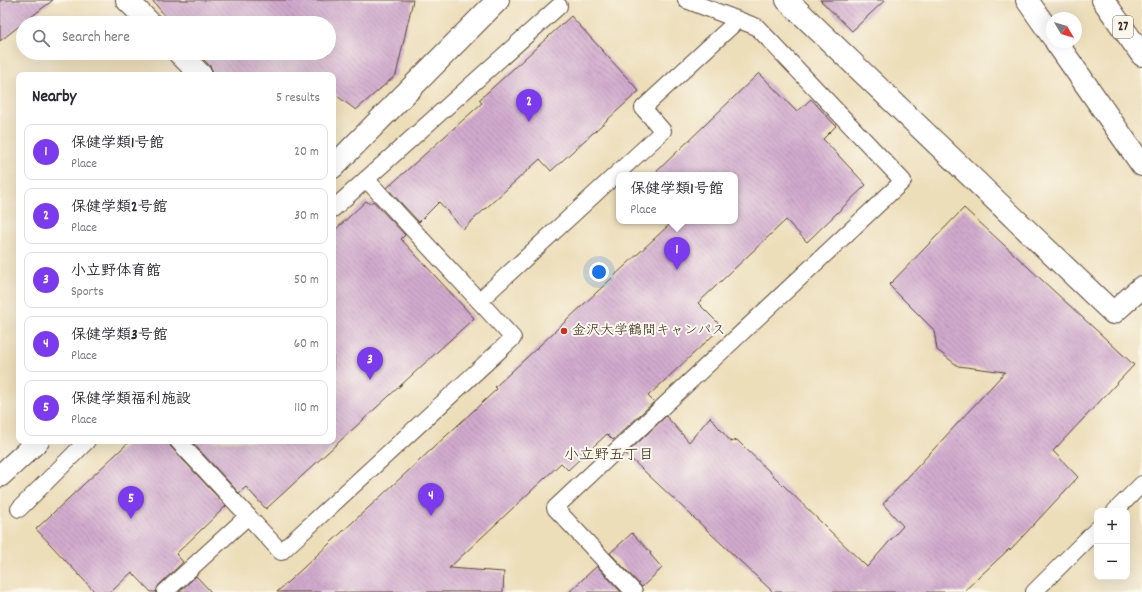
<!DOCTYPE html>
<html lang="en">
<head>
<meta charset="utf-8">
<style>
	:root { --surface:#fff; --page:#f7f7f7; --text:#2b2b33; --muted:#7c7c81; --line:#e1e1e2; --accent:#7c3aed }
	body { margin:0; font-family:Dekko,"Klee One",sans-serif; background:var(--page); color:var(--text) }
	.controls { position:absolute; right:12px; bottom:12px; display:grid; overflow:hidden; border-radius:8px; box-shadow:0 4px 16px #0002 }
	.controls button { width:36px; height:36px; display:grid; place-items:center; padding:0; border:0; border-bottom:1px solid var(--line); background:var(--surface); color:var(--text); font:20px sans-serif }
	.compass { position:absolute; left:1046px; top:12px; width:36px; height:36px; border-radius:50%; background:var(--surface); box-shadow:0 4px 16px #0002; rotate:128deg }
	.you { position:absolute; left:599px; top:272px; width:14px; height:14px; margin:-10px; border:3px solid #fff; border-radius:50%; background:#1a73e8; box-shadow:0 0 0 6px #1a73e833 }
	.badge { display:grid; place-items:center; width:26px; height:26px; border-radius:50%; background:var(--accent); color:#fff; font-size:13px; font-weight:700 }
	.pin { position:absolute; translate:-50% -33px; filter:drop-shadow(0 1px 2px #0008) }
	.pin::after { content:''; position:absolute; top:21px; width:14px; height:12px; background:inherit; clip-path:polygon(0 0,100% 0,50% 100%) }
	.popup { position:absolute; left:616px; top:172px; width:122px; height:52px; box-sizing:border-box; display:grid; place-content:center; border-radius:8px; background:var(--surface); filter:drop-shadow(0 1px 3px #0005); font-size:13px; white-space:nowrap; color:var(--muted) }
	.popup b { font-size:15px; color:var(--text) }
	.popup::after { content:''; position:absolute; left:50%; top:100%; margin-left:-8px; border:8px solid transparent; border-top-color:var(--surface) }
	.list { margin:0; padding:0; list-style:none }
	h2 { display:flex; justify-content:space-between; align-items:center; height:52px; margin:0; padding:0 16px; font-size:17px }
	h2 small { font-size:13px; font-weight:400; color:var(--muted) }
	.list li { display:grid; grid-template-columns:26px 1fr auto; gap:12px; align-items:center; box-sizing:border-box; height:56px; margin:0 8px 8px; padding:0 8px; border:1px solid var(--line); border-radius:8px }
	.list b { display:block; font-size:15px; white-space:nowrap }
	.list p { margin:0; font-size:13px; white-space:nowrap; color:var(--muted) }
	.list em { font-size:13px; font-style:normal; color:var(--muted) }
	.icon { flex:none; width:22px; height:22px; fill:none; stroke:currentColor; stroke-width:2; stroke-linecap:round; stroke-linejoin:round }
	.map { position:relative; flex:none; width:1142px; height:592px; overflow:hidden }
	.search { position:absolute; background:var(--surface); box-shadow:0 4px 16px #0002; left:16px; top:16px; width:320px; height:44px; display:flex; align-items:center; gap:10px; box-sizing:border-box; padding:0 14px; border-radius:22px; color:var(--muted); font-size:15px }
	.panel { position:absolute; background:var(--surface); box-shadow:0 4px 16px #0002; left:16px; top:72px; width:320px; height:372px; border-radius:8px }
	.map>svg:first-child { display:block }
	.building { fill:url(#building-back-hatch) }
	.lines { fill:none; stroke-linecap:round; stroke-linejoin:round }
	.service-casing { stroke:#564535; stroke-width:18 }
	.minor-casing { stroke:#564535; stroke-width:24 }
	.primary-casing { stroke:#564535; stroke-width:24 }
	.service { stroke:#fff; stroke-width:16 }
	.minor { stroke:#fff; stroke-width:22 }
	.primary { stroke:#fff; stroke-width:22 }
	.poi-dot { fill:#c8321e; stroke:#fbf7ec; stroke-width:1.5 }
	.labels { text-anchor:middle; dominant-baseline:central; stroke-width:4; stroke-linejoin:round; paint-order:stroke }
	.shield { fill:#fbf7ec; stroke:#75685c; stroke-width:1 }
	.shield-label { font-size:13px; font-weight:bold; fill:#3b2a1e }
	.poi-label { font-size:14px; fill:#3b2a1e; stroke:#fbf7ec; text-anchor:start }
	.neighbourhood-label { font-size:15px; fill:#3b2a1e; stroke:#fbf7ec }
</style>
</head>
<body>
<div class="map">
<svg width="1142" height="592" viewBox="0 0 1142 592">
	<defs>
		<pattern id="building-back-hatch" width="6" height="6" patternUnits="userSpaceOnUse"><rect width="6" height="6" fill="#d1aace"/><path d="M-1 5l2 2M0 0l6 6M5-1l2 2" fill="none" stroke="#ab8ba7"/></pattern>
	</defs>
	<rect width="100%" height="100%" fill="#fbf7ec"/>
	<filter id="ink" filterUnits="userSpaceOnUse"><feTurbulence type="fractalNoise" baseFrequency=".025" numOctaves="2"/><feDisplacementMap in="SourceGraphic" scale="8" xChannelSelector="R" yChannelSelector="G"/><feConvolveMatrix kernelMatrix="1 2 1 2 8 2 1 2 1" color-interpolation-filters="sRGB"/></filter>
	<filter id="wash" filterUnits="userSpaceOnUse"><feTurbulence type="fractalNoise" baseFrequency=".012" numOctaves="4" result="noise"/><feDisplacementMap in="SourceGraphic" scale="16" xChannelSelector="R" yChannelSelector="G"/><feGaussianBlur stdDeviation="0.9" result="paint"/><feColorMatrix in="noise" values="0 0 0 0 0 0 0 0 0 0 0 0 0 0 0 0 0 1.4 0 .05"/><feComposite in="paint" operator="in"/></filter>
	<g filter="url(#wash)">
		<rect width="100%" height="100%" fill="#eddeba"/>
		<g id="blocks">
			<g class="building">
				<path d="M0,0H53L0,41Z"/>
				<path d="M152,0H413L396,75L356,110L333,93V75H215L210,66L197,53H329V23H171Z"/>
				<path d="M820,0H885L852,31Z"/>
				<path d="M571,16L639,91L551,171L540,159L463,229L439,202L419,222L387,188L482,103L479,100Z"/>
				<path d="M759,73L797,112L811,99L836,126L823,139L866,185L807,242L786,220L698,303L722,327L648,396L654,402L613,440L607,434L568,470L561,463L449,568L504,572L503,592H277L497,389L495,387L670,224L667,221H735V175H653Z"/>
				<path d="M366,201L370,204L373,201L405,235L401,239L474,318L266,509L246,487L239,493L191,441H333V232Z"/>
				<path d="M964,208L1134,365L1053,451L1078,477L1010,550L1009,549L963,592H773L626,454L666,416L689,442L710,417L731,442L737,440L867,567L903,526L883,504L1005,372L958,366L937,350L934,330L889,285Z"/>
				<path d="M130,441H169L171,447L226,506L176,554L183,562L159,585L156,592H151L132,572L111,592H95L36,529Z"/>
				<path d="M632,533L651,553L650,554L662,568L642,587L610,553Z"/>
				<path d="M597,566L621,592H569Z"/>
				<path d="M196,576L211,592H179Z"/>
			</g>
		</g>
	</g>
	<g filter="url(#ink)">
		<use href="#blocks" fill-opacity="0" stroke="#564535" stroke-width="1"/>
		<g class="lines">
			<defs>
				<g id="service">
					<path d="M366,179L479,301"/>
					<path d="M333,209L559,6"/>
					<path d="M178,441L248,516"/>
					<path d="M19,509L87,441"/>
					<path d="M1115,511L1142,484"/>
					<path d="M165,592L248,516L281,552L513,338L479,301L663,131L643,108L738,20"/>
					<path d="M634,592L555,508L903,181L757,27L686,0"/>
					<path d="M1034,592L1097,529"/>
				</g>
				<g id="minor">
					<path d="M127,0L150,23"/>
					<path d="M787,0L1113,313L1142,287"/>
					<path d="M1027,0L1052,36"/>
					<path d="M1056,42L1142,165"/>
					<path d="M179,53L201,75"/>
					<path d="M333,167L498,0"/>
					<path d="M0,476L38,441"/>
				</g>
				<path id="primary" d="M1103,0L1142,55"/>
			</defs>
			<use href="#service" class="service-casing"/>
			<use href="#minor" class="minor-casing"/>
			<use href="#primary" class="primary-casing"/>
			<use href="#service" class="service"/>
			<use href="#minor" class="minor"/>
			<use href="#primary" class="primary"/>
		</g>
	</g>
	<circle class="poi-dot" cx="564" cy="331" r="4"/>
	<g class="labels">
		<rect class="shield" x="1113" y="16" width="20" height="22" rx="3"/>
		<g class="shield-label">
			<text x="1123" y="27">27</text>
		</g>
		<g class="poi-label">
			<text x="572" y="331">金沢大学鶴間キャンパス</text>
		</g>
		<g class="neighbourhood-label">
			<text x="609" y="456">小立野五丁目</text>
		</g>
	</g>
</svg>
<div class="controls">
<button>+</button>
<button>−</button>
</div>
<svg class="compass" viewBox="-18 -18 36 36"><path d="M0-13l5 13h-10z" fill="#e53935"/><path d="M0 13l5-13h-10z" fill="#7c7c81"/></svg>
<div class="you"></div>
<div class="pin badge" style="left:677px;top:270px">1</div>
<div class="popup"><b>保健学類1号館</b>Place</div>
<div class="pin badge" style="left:529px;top:122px">2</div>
<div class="pin badge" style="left:370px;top:380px">3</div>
<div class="pin badge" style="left:431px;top:516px">4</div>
<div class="pin badge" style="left:131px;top:519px">5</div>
<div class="search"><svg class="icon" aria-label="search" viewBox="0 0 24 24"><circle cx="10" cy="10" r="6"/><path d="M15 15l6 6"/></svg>Search here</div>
<section class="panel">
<h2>Nearby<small>5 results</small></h2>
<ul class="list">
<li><span class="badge">1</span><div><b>保健学類1号館</b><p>Place</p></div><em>20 m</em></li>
<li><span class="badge">2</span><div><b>保健学類2号館</b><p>Place</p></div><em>30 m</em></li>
<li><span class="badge">3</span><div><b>小立野体育館</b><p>Sports</p></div><em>50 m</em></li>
<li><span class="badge">4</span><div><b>保健学類3号館</b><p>Place</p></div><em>60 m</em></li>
<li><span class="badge">5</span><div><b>保健学類福利施設</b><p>Place</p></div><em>110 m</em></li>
</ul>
</section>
</div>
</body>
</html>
